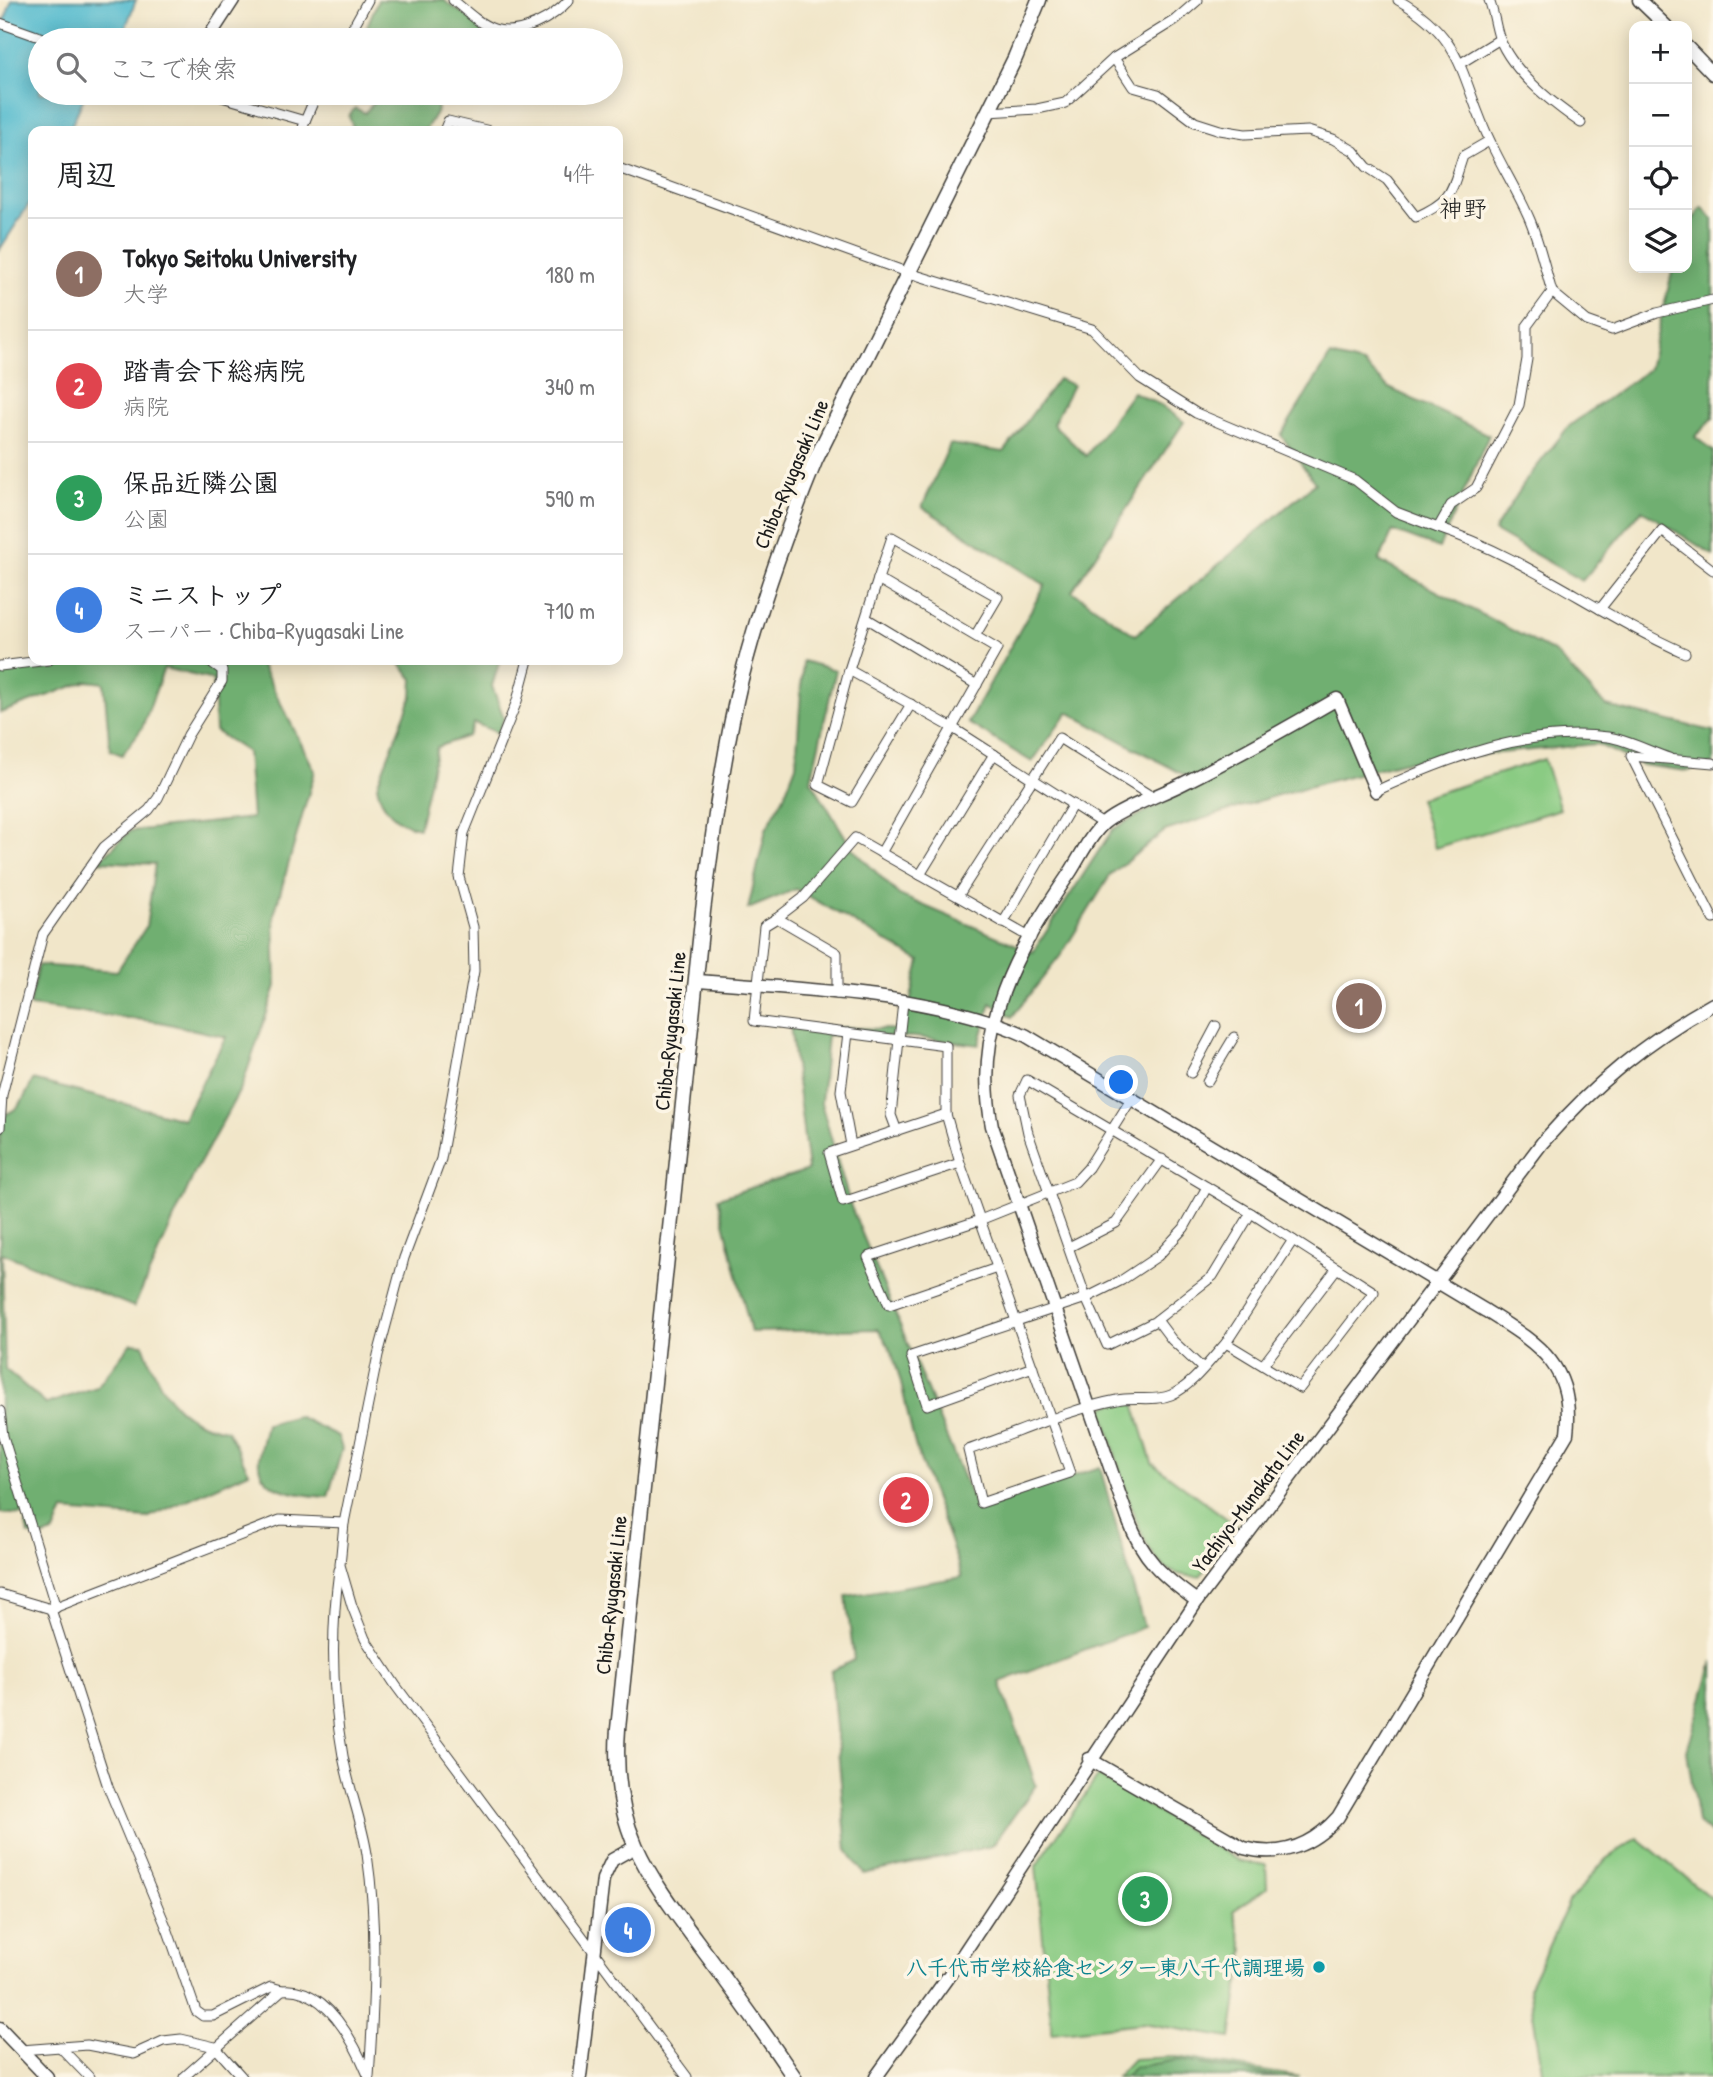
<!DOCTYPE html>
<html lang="ja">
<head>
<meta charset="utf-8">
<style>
	:root { --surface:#fff; --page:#f2f2f2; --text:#202124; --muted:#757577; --line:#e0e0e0; --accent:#c8321e }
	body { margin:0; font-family:"Patrick Hand","Klee One",sans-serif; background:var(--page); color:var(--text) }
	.controls { position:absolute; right:21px; top:21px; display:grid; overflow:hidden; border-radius:14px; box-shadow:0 4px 18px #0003 }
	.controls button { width:63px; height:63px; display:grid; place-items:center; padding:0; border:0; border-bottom:2px solid var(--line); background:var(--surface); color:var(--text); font:35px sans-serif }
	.you { position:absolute; left:1122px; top:1083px; width:24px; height:24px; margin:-18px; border:5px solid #fff; border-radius:50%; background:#1a73e8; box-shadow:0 0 0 10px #1a73e833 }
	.badge { display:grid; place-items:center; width:46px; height:46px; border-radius:50%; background:var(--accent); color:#fff; font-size:23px; font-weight:700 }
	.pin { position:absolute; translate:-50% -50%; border:4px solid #fff; box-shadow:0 2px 7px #0006 }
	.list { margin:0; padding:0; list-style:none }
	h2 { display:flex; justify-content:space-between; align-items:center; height:91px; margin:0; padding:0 28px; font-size:30px }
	h2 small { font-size:23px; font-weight:400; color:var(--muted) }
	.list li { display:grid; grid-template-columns:46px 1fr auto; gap:21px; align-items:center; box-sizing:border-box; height:112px; padding:0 28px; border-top:2px solid var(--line) }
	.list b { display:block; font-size:26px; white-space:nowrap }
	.list p { margin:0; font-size:23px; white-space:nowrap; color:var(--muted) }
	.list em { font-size:23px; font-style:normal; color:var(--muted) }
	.icon { flex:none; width:38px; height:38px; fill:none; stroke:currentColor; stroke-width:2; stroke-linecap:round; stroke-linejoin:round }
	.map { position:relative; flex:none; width:1713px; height:2077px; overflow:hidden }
	.search { position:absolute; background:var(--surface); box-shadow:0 4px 18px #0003; left:28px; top:28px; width:595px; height:77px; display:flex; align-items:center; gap:18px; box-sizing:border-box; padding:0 24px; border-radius:38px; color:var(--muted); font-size:26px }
	.panel { position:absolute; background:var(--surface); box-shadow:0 4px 18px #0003; left:28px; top:126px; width:595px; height:539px; border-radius:14px }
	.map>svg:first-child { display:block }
	.green { fill:#8acb83; stroke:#537450; stroke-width:2 }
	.forest { fill:#6faf71; stroke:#466646; stroke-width:2 }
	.water { fill:#51bace; stroke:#366b75; stroke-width:2 }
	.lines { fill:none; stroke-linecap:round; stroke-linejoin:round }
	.street-casing { stroke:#3c3a36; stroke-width:11 }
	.secondary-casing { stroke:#3c3a36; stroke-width:15 }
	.primary-casing { stroke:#3c3a36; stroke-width:17 }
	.street { stroke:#fff; stroke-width:9 }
	.secondary { stroke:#fff; stroke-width:12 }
	.primary { stroke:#fff; stroke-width:14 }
	.culture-dot { fill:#0f9aa8; stroke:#fcf5e5; stroke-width:2.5 }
	.labels { text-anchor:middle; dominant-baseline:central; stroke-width:7; stroke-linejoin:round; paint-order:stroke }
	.street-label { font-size:21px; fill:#1c1c1c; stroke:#fcf5e5 }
	.culture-label { font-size:21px; font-weight:bold; fill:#0d838f; stroke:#fcf5e5; text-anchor:end }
	.quarter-label { font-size:24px; fill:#1c1c1c; stroke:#fcf5e5 }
</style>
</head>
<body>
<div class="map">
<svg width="1713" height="2077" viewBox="0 0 1713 2077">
	<rect width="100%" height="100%" fill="#fcf5e5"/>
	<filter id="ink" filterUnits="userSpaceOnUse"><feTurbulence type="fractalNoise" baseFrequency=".0143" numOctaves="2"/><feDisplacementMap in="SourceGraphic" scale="14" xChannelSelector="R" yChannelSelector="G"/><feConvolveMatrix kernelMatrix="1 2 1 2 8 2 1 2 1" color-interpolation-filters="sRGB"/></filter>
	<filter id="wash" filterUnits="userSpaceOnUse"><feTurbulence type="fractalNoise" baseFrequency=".00686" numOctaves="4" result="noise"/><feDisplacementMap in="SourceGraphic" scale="28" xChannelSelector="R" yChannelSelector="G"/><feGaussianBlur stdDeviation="1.57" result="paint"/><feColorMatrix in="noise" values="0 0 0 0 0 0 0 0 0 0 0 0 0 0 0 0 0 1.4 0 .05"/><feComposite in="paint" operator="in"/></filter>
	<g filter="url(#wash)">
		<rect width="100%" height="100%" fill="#f1e6c9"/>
		<g class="green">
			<path d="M1544,759L1560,809L1435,848L1419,799Z"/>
			<path d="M1121,1402L1134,1403L1152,1463L1238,1527L1200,1576C1185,1577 1171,1574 1160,1563C1134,1537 1115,1449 1103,1411L1106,1406Z"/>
			<path d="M1098,1776L1239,1861L1266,1865L1267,1888L1233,1911L1244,1950L1231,2038L1143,2023L1052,2033L1036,1866Z"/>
			<path d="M1638,1838L1713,1900V2077H1543L1529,1988L1569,1902L1606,1859Z"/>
			<path d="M1177,2057L1300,2077H1116L1133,2059Z"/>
		</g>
		<g class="forest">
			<path d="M378,0H443L484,28L479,40H376L367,26Z"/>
			<path d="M376,93H434L438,109L426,129L421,131H354L349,116L355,108L365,113L375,101Z"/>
			<path d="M1702,207L1713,219V418L1695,437L1713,451V555L1642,510L1582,581L1494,531L1527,479L1569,426L1649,369L1673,268H1687V228Z"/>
			<path d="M1330,356L1363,364L1389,388L1489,435L1439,548L1393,531L1379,561L1554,652L1606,706L1713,731V764L1687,771L1642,765L1597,744L1402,762L1281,794L1165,831L1111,874L1061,955L1012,1017L991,1003L979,1045L914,1037L827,1035L821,1103L851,1207L976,1508L1100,1467L1144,1627L1000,1682L1036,1785L992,1846L864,1874L847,1850L831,1671L854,1660L846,1596L962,1577C949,1534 932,1493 917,1451C904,1411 903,1362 878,1329L751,1332L718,1198L808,1170L790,1025L903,1030L920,961L796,889L748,909L766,829L784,796L796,765L803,661L836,670L811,780L852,848L899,895L1033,952L1113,829L1199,783L1068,712L1032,762L968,723L1045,585L922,507L950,444L1004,452L1058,379L1073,385L1053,424L1086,456L1133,392L1161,405L1184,422L1072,591L1135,635L1315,483L1281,435Z"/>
			<path d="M67,660H259L315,771L274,915L276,986L242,1086L195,1172L134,1307L2,1253L5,1369L46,1404L97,1387L131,1343L143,1344C159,1389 176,1423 227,1430L249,1472L147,1518L63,1511L54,1533L39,1538L28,1534L24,1515L0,1513V1115C20,1113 25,1096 33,1080L183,1119L226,1037L160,1022L29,1006L38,965L117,971L146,927L155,864L99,861L130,831L252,818L247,752L215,731L213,680L164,668L142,728L122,755L110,750L104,683L87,681L0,713V672Z"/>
			<path d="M397,660H500L492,686L504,718L498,733L474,723L468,736L437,747L419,828C397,825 380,807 377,785L412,696L413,679Z"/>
			<path d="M297,1416L338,1436L342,1449L328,1497C303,1495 255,1493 259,1457C260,1446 264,1435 266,1424Z"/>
			<path d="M1713,1661V1836L1698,1823L1687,1751Z"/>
			<path d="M1178,2060L1280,2077H1125L1134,2067Z"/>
		</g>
		<path class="water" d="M12,0H136L121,40H40V93H86L69,131H33V198L0,249V32Z"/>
	</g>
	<g filter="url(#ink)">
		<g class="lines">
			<defs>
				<g id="street">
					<path d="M453,0C465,10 479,24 494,29C519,37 553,18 569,0"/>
					<path d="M1398,0C1467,39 1460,80 1491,143C1503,169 1519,194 1530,220C1539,242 1545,268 1552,292L1527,326V359L1519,405L1476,488L1451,505L1438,528C1526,557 1600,616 1685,653"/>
					<path d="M1489,0C1494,12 1495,25 1499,37C1512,72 1552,103 1581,123"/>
					<path d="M0,23L48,40"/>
					<path d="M346,40L368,0"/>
					<path d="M1114,58L1133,87L1158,94L1195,122L1220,130L1245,134L1308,131L1333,139L1354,151L1367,167L1387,180L1416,217C1454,200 1451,191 1463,156L1489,141"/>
					<path d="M1461,63L1500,39"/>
					<path d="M208,93L305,121L302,131"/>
					<path d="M988,112L1037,109L1065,103L1114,58L1175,20L1198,0"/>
					<path d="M305,121L317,93"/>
					<path d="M444,131L448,121L490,131"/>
					<path d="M618,168L909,273L1092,329L1140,378L1196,413L1355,480L1396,512L1438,528"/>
					<path d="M1552,292L1587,321L1612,330L1657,313L1713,300"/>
					<path d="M878,579L849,670L818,785L852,802L911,704"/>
					<path d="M1600,609L1662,531L1713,570"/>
					<path d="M866,618L977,685"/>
					<path d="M528,660L517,701L464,833L459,877L473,927L474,971L441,1159L404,1258L378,1355L344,1523L340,1565L352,1606L365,1639L396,1686L687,2077"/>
					<path d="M0,666L49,660"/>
					<path d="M849,670L953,728L1103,824"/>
					<path d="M1713,763L1631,756L1713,919"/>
					<path d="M1376,791C1447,758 1528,727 1608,737C1628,740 1650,752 1669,758"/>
					<path d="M881,853L997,649L878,579L892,537L998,597L975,636"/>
					<path d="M920,875L994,754"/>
					<path d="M958,896L1059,738L1154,798"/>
					<path d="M777,918L803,898L855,838L1031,938"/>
					<path d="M1003,923L1073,804"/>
					<path d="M837,994V953L777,918L764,926L754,1021L946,1046V1114L960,1163L1070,1473L981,1503L968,1450C1015,1434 1069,1409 1117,1400C1134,1396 1154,1402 1171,1395C1192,1386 1211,1359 1226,1343L1300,1388L1374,1292L1251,1213"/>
					<path d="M848,1033L841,1091L851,1145"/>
					<path d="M1191,1073L1216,1026"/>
					<path d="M1027,1080L1251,1213L1213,1276L1154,1322L1107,1345L1086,1298L1028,1133L1020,1095Z"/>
					<path d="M1207,1082L1234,1037"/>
					<path d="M946,1114L829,1153L843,1202L960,1163"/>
					<path d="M0,1128L2,1095L43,934L104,847L149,810L158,798L188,735L222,681V670L208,660"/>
					<path d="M897,1131L891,1115L903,1002"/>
					<path d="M1069,1247L1116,1223L1162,1159"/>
					<path d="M997,1268L889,1305L868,1257L980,1220L1075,1182L1088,1168L1132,1098"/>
					<path d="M1157,1320L1172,1340L1202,1368"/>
					<path d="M1226,1343L1293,1240"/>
					<path d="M1263,1365L1337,1268"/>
					<path d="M1033,1367L927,1405L911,1356L1086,1298L1122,1280L1158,1256L1184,1228L1207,1187"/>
					<path d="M0,1411L3,1436L56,1608"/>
					<path d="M339,1570C331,1630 332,1696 343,1756C349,1789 362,1821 367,1854C378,1928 374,2002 369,2077"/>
					<path d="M0,1594L51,1609L280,1520L344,1523"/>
					<path d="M51,1609L108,1787L168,1931L196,2011L203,2016H213L271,1987L282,1990"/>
					<path d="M60,2047L89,2077"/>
					<path d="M21,2050L87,2045L134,2054L163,2041L181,2039L215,2047L242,2077"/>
					<path d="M184,2077L282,1990C325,1985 354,2042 368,2075"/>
				</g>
				<g id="secondary">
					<path d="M1639,0L1666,26"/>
					<path d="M207,40L233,0"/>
					<path d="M1687,47L1713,74"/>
					<path d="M697,981C799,989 932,993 1025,1035L1486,1311C1538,1344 1575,1365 1567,1434L1338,1817C1313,1845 1281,1858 1244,1848L1089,1759"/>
					<path d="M1197,1601C1162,1576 1143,1559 1128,1519L992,1126C972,1028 1016,951 1071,871C1080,857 1090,835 1104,823C1120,809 1163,794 1184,783C1236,757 1287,728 1337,699L1376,791"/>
					<path d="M0,2028L47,2077"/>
					<path d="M580,2077L603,1879L612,1860L635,1847"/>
					<path d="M876,2077L950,1974L1197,1601L1542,1143C1594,1084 1645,1042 1713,1004"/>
				</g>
				<path id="primary" d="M794,2077C766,2036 737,1995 707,1955C650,1878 610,1831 618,1729L703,911C713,833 723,755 741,679C760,604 786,532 815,461L1015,58L1039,0"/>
			</defs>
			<use href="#street" class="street-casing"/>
			<use href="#secondary" class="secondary-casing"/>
			<use href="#primary" class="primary-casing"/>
			<use href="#street" class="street"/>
			<use href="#secondary" class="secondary"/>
			<use href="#primary" class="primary"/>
		</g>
	</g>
	<circle class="culture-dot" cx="1319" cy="1967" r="7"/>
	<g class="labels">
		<g class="street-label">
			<text transform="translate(791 474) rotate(-67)">Chiba-Ryugasaki Line</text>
			<text transform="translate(670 1031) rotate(-84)">Chiba-Ryugasaki Line</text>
			<text transform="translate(1248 1501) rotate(-53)">Yachiyo-Munakata Line</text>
			<text transform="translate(611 1595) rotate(-84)">Chiba-Ryugasaki Line</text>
		</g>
		<g class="culture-label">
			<text x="1305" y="1967">八千代市学校給食センター東八千代調理場</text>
		</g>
		<g class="quarter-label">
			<text x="1463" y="208">神野</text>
		</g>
	</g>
</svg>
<div class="controls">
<button>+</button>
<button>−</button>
<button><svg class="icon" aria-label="locate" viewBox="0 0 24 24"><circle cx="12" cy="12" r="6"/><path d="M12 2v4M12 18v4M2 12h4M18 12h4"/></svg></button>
<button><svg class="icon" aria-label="layers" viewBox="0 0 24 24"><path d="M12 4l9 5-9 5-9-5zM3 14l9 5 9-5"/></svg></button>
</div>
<div class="you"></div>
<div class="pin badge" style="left:1359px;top:1006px;background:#8d6e63">1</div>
<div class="pin badge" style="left:906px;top:1500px;background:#e0444e">2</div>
<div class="pin badge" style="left:1145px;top:1899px;background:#2e9e5b">3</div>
<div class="pin badge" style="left:628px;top:1930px;background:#3f7fe0">4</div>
<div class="search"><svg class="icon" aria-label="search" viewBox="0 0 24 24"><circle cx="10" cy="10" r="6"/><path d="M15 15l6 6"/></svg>ここで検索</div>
<section class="panel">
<h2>周辺<small>4件</small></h2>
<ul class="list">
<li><span class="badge" style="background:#8d6e63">1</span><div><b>Tokyo Seitoku University</b><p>大学</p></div><em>180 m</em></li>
<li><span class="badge" style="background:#e0444e">2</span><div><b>踏青会下総病院</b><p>病院</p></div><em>340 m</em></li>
<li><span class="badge" style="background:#2e9e5b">3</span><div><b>保品近隣公園</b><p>公園</p></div><em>590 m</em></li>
<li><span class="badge" style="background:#3f7fe0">4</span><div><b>ミニストップ</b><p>スーパー · Chiba-Ryugasaki Line</p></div><em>710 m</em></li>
</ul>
</section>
</div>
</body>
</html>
